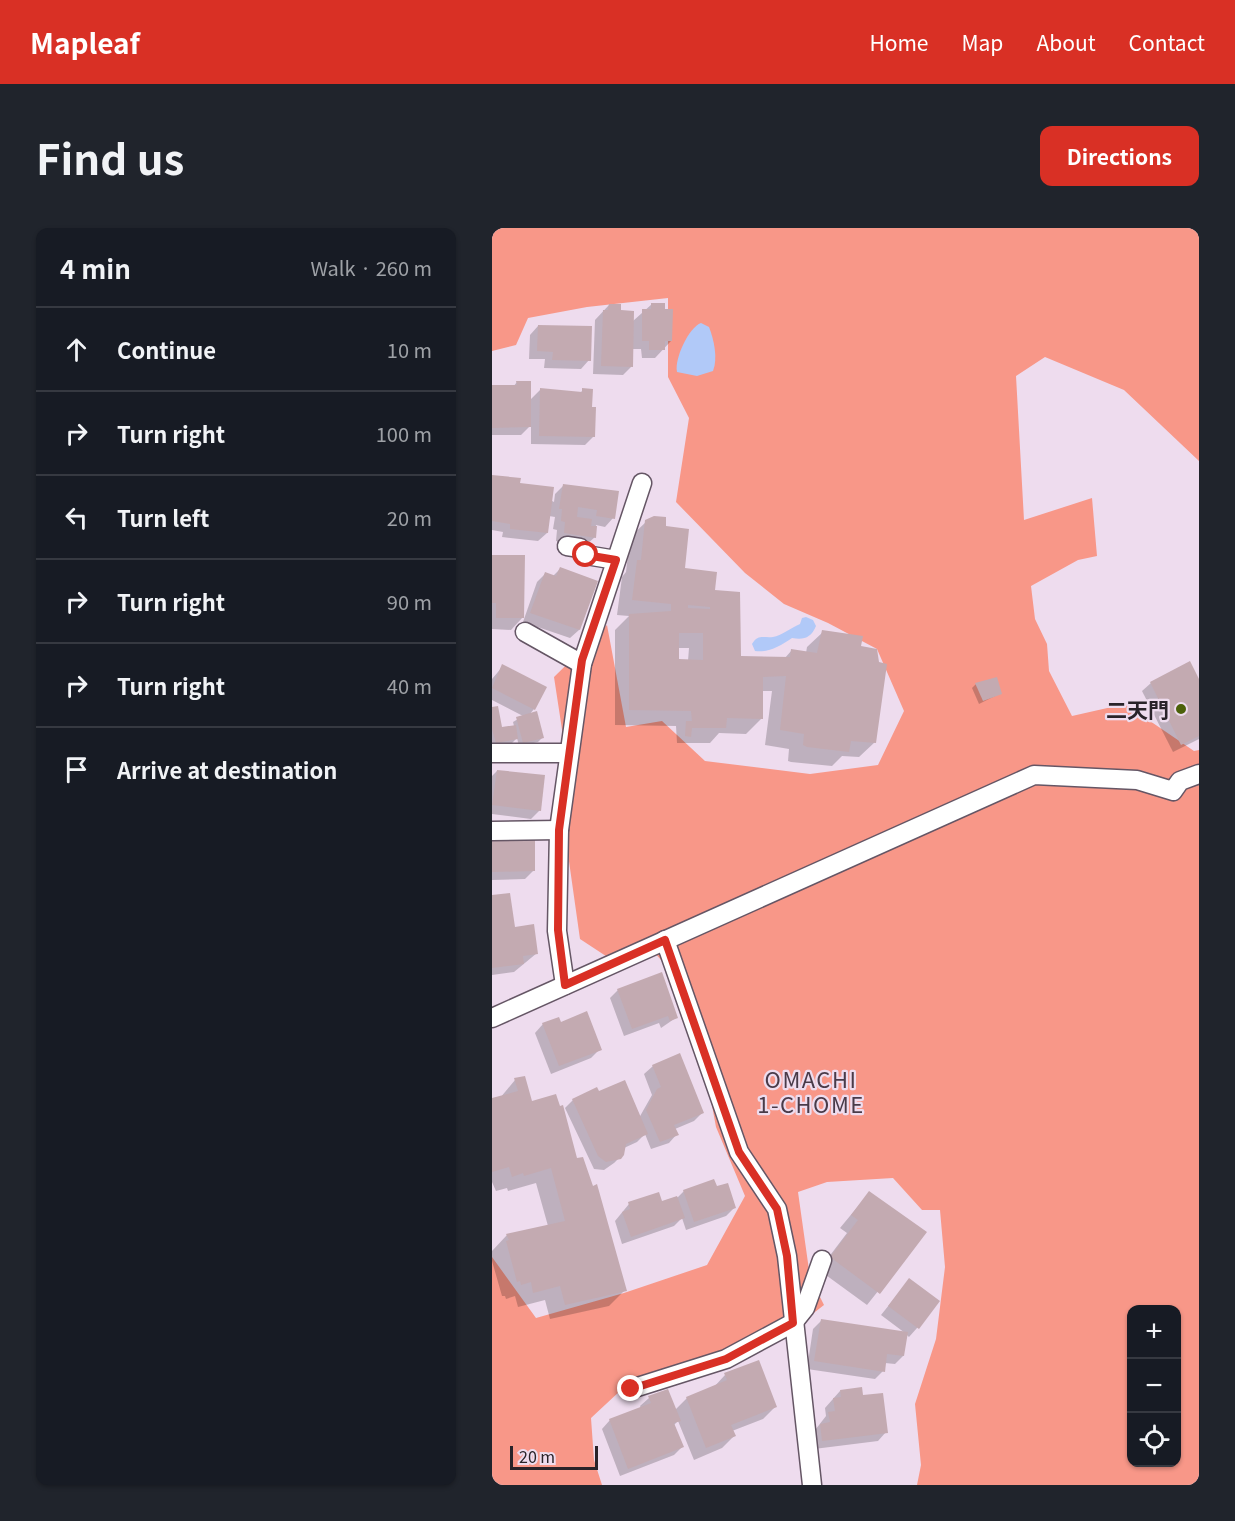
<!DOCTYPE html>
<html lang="en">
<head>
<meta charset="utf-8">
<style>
	:root { --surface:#171b24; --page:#20242c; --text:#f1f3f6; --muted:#9ea1a6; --line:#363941; --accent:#d93025 }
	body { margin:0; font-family:Georgia,"Noto Sans JP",serif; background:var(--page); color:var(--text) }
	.controls { position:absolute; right:18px; bottom:18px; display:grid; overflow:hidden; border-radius:12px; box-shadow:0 2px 4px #0004 }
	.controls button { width:54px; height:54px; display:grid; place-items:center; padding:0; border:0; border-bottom:2px solid var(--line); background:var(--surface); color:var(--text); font:30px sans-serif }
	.scale { position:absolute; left:18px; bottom:15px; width:88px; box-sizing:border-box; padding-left:6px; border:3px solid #292329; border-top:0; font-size:16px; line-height:21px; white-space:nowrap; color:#292329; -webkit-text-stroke:4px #eedcee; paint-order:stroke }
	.stop { position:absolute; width:18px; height:18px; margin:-14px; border:4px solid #d93025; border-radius:50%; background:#fff }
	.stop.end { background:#d93025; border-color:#fff; box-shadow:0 2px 6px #0008 }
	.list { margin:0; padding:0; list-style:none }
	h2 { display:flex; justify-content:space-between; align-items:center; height:78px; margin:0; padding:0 24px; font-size:26px }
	h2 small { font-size:20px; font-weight:400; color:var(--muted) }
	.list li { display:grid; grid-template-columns:39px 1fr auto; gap:18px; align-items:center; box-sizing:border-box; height:84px; padding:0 24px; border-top:2px solid var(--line) }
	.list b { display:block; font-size:22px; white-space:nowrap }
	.list em { font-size:20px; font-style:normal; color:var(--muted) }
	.icon { flex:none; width:33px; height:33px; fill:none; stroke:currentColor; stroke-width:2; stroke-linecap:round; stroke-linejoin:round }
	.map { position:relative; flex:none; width:707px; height:1257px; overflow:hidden; border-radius:12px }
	header { display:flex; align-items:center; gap:36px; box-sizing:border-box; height:84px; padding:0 30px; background:var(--accent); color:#fff }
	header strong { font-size:28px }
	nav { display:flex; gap:33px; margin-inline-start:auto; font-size:21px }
	.intro { display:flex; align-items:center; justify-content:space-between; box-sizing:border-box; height:144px; padding:0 36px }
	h1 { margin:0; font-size:42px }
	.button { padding:15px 27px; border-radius:12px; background:var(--accent); color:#fff; font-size:21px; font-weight:700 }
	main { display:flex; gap:36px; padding:0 36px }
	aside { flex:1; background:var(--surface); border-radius:12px; box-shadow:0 2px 4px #0004 }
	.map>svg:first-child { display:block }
	.forest { fill:#f89788; fill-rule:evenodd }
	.water { fill:#b1c9f8 }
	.shadow { fill:#0003; fill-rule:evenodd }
	.building { fill:#c3aab1; fill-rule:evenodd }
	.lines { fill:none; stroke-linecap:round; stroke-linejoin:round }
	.lane-casing { stroke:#655665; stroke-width:21 }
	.lane { stroke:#fff; stroke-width:18 }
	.route { stroke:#d93025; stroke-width:8 }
	.poi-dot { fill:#4c610a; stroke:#eedcee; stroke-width:2 }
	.labels { text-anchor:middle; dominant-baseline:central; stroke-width:4.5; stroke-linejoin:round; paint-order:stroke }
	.poi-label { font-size:21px; font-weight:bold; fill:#292329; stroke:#eedcee; text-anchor:end }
	.neighbourhood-label { font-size:22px; letter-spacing:1.5px; fill:#493b49; stroke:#eedcee }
</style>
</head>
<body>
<header>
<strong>Mapleaf</strong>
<nav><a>Home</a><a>Map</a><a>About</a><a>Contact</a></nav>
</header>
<div class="intro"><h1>Find us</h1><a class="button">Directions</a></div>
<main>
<aside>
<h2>4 min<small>Walk · 260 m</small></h2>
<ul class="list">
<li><svg class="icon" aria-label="ahead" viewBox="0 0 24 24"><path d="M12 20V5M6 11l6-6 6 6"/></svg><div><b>Continue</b></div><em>10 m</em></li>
<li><svg class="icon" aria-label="right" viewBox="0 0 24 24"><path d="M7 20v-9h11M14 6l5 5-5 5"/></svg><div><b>Turn right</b></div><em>100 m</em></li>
<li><svg class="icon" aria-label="left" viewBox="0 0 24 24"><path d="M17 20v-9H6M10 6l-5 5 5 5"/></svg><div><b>Turn left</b></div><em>20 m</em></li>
<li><svg class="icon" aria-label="right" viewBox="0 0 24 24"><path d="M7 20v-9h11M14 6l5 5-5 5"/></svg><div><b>Turn right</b></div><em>90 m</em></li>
<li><svg class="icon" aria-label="right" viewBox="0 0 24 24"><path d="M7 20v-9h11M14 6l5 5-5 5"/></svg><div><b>Turn right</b></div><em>40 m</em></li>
<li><svg class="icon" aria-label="arrive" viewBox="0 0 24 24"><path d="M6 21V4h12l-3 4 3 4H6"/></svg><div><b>Arrive at destination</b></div></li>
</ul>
</aside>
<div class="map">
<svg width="707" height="1257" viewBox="0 0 707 1257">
	<rect width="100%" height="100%" fill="#eedcee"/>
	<path class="forest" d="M0,0H707V233L632,162L553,129L524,148L532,292L600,270L605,328L586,332L539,358L543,391L555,416L557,443L580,488L633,476L702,523L707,522V1257H425L429,1237L423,1176L444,1111L453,1039L448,982H430L401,950L335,954L306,964L318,1049L332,1077L283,1115L143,1149L99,1190L102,1232L110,1257H0V1029L44,1090L132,1065L215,1037L253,968L224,899L211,829L190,755L160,722L123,734L88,711L73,605L80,567L62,449L115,397L134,499L170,493L213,533L318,546L386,537L412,483L385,421L336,395L292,376L253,345L184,274L197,190L176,149V70L95,79L36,90L24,117L0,123ZM640,1082H684V1234H640Z"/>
	<g class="water">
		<path d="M209,95L217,99C222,112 226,130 221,143L205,148L185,144C182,131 197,99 209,95Z"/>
		<path d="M314,389L321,392L324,398C319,410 312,412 300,410C288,418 277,425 263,423L260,416C266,406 271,410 281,409C289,408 300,399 308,396L310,390Z"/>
	</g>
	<g class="shadow">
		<path d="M160,76L179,113L163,130H150L149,121H140L139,139L131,147L101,146L103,92L117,77L141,93Z"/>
		<path d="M46,98L97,132L89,141L52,140L53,131H37L38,107Z"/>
		<path d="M25,154L38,172L49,161L88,165L91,162L101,209L93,217L39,216V197L29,207H0V159H21Z"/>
		<path d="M0,248L27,256L62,274L63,266L72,257L121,290L113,299L104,297L103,309L94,317L64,313L65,302L61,301L63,289L57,288L55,305L46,313L10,309L11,304L0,302Z"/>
		<path d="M154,294L172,299L192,341L221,364L247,429L292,431L300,422L314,425L315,419L331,404L368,419L383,514L367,529L350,528L340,538L299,534L296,533L297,521L273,517L280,463H270V490L254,506L227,505L218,515H185L184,498L123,497V402L137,388L125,387L130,349L134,344L138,309ZM185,420H197L196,433H185Z"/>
		<path d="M0,328L31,389L19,402L0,401Z"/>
		<path d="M68,341L104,354L87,402L78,410L31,394L45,354L53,346L61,348Z"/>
		<path d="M698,436L707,454V511L681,524L650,463L659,455Z"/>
		<path d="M11,438L42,481L37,487L50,510L46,514L27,518L25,510L16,519L0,522V480L9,501L22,498L21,494L31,488L0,472V451Z"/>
		<path d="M484,456L509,465L487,476L480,460Z"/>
		<path d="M5,543L48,582L39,591L0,586V548Z"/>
		<path d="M0,612L42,642L33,651L0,652Z"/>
		<path d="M0,668L21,700L45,725L22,744L0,747Z"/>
		<path d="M126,762L185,789L169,800L167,795L132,808L118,770Z"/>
		<path d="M51,796H68L108,821L99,830L59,846L43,805Z"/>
		<path d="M161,838L210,885L202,893L183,901L185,906L177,915L159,921L153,906L145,914L132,920L131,926L122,935L112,942L102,941L73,880L81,872L107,865L147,890L160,867L152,846Z"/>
		<path d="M23,852L84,932L133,1062L117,1078L58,1091L53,1072L26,1079L23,1068L14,1071L13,1068H10L0,1033V1023L15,1007L56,998L44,955L16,963L15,960L4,963L0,954V872L8,870Z"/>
		<path d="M192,963L243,979L234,988L194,1002L190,990L182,998L130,1016L123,993L137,976L169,975L186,969Z"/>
		<path d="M377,965L433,1004L375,1077L327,1042L355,1005L348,1000Z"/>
		<path d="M417,1052L446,1073L425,1100L417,1109L414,1106L411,1128L403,1136L393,1135L391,1143L383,1151L315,1141L321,1101L329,1093L413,1105L389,1087Z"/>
		<path d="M233,1147L283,1179L271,1191L240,1203L242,1208L230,1220L202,1232L186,1193L182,1197L190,1219L182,1227L128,1248L110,1201L118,1192L149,1180L148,1178L157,1170L175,1163L183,1182L195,1170L221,1160Z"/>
		<path d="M348,1163L370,1169L394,1204L386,1213L322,1221L320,1206L334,1188L333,1180Z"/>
	</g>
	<g class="building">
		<path d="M159,75H173V81H181L180,113H173V122H157V113H150V81H159Z"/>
		<path d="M117,76H129V82L142,83L141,139L109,138L111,82H116Z"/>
		<path d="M46,97L100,98L99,133L60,132L61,124L45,123Z"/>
		<path d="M24,153H39V199L0,200V157H25Z"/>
		<path d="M48,160L90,164V160L101,161L100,179H104L103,209L47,208Z"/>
		<path d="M0,247L29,250L28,255L62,259L56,305L18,301V296L0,293Z"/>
		<path d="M71,256L127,263L123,291L104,288L105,282L86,279L85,289L100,291L99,298H105L104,310L72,305L73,294L69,293L70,281H67Z"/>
		<path d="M162,288L174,289V298L197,301L193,340L225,344L223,362L248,364L249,428L298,429L299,421L325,425L330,402L371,408L369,418L385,421L387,434L395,436L384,515L359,513L357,524L315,519L311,517L312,506L288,502L294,448L271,449V491L235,490L234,500H200L199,509L193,508L194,493H200L199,483L137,482V386L179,383V376L140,372L145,332H149L153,292ZM196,377L218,379V381L196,380ZM187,405H211V432L187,431Z"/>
		<path d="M0,327H33L32,390H4V375H0Z"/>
		<path d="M68,339L106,353L88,402L38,385L53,344L64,348Z"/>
		<path d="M698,433L707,451V508L689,517L658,454Z"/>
		<path d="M10,436L55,459L43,482L0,460Z"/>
		<path d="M505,449L510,466L491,473L483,455Z"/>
		<path d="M6,478L10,499L24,497L26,511L4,515L0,501V479Z"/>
		<path d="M45,483L52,510L31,515L24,489Z"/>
		<path d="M5,542L53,547L49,583L0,577Z"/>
		<path d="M43,609V643L0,644V610Z"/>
		<path d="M18,665L23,699L42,696L46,726L31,728L32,736L0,740V667Z"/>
		<path d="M170,744L186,790L178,793L176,788L140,801L125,761Z"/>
		<path d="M95,783L110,822L67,838L50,795L67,789L69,794Z"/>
		<path d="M188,825L212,885L182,897L187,907L168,914L154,882L165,861L169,859L160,837Z"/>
		<path d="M33,848L40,873L64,866L68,878L71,877L85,930L91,929L101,958L105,956L135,1063L73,1077L68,1058L41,1065L39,1054L29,1057L28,1053L25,1054L14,1013L17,1012L14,1006L73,993L59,940L32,948L31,945L20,949L17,939L0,944V870L26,863L22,850Z"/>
		<path d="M133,852L156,906L134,916L132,927L129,931L114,934L106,928L80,871L105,859L107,863Z"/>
		<path d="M222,951L225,958L236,955L244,980L202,994L191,962Z"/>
		<path d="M377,963L435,1004L388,1066L338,1029L366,992L359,987Z"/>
		<path d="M167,964L170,973L185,968L193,990L139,1009L130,984L138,981L136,974Z"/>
		<path d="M417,1050L448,1073L427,1101L396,1078Z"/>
		<path d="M329,1091L416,1104L412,1128L395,1126L393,1144L322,1133Z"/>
		<path d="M267,1132L285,1179L239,1197L244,1208L214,1220L194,1169L235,1152L232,1145Z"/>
		<path d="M370,1159L371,1167L391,1165L396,1205L330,1213L328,1196L338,1194L336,1184L343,1183L341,1170L349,1169L348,1162Z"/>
		<path d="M176,1161L189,1193L182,1195L192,1219L136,1241L117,1191L159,1175L156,1168Z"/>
	</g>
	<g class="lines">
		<defs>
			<g id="lane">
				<path d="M75,318L88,320L94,327L124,332"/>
				<path d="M33,404L90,436"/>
				<path d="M0,525H77"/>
				<path d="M0,603L67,602"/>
				<path d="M173,712L247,924L285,981L295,1028L320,1257"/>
				<path d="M73,757L65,703L67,602L90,436L150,255"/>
				<path d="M0,790L542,547L645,552L681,563L688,553L707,546"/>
				<path d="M139,1161L234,1131L301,1095L313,1080L330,1032"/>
			</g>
		</defs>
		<use href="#lane" class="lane-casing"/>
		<use href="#lane" class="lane"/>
	</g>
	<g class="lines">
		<path class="route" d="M94,327L124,332L90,432L67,602L66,702L73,757L173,712L247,924L285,981L295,1028L301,1095L234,1131L139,1161"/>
	</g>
	<circle class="poi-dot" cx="689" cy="481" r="6"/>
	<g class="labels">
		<g class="poi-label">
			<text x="677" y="481">二天門</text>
		</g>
		<g class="neighbourhood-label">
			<text x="319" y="850">OMACHI<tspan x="319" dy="25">1-CHOME</tspan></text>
		</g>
	</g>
</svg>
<div class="controls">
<button>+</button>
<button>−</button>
<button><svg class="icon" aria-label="locate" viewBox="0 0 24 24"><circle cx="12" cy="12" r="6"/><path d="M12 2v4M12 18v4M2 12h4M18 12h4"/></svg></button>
</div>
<div class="scale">20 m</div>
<div class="stop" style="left:94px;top:327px"></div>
<div class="stop end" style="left:139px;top:1161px"></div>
</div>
</main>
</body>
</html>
